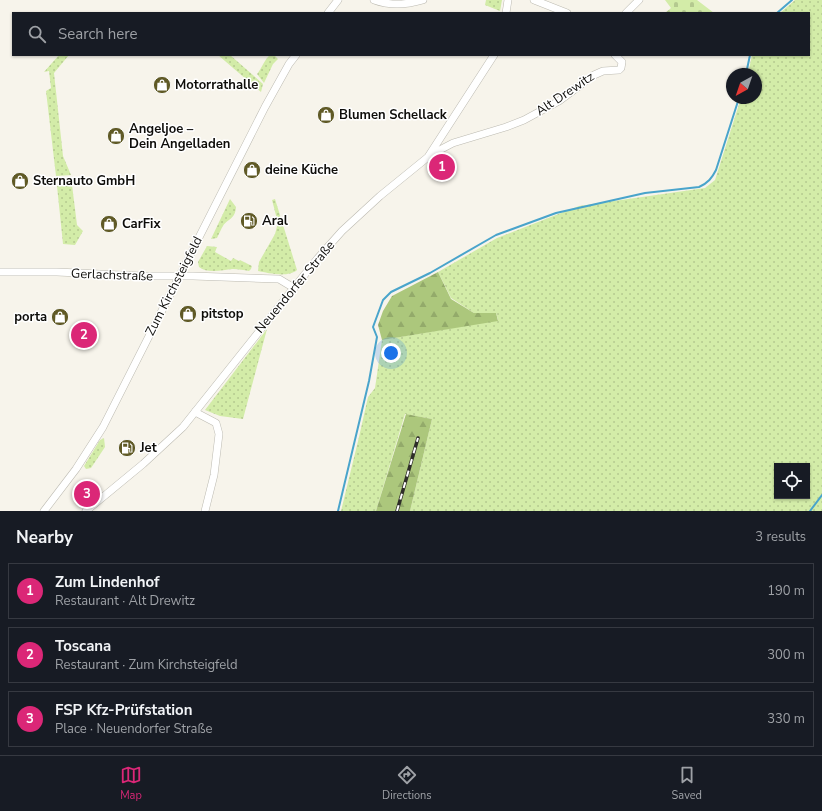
<!DOCTYPE html>
<html lang="en">
<head>
<meta charset="utf-8">
<style>
	:root { --surface:#171b24; --page:#242831; --text:#f1f3f6; --muted:#9ea1a6; --line:#363941; --accent:#db2777 }
	body { margin:0; font-family:"Nunito Sans",sans-serif; background:var(--page); color:var(--text) }
	.controls { position:absolute; right:12px; bottom:12px; display:grid; overflow:hidden; border-radius:0px; box-shadow:0 1px 3px #0004 }
	.controls button { width:36px; height:36px; display:grid; place-items:center; padding:0; border:0; border-bottom:1px solid var(--line); background:var(--surface); color:var(--text); font:20px sans-serif }
	.compass { position:absolute; left:726px; top:68px; width:36px; height:36px; border-radius:50%; background:var(--surface); box-shadow:0 1px 3px #0004; rotate:220deg }
	.you { position:absolute; left:391px; top:353px; width:14px; height:14px; margin:-10px; border:3px solid #fff; border-radius:50%; background:#1a73e8; box-shadow:0 0 0 6px #1a73e833 }
	.badge { display:grid; place-items:center; width:26px; height:26px; border-radius:50%; background:var(--accent); color:#fff; font-size:13px; font-weight:700 }
	.pin { position:absolute; translate:-50% -50%; border:2px solid #fff; box-shadow:0 1px 4px #0006 }
	.list { margin:0; padding:0; list-style:none }
	h2 { display:flex; justify-content:space-between; align-items:center; height:52px; margin:0; padding:0 16px; font-size:17px }
	h2 small { font-size:13px; font-weight:400; color:var(--muted) }
	.list li { display:grid; grid-template-columns:26px 1fr auto; gap:12px; align-items:center; box-sizing:border-box; height:56px; margin:0 8px 8px; padding:0 8px; border:1px solid var(--line); border-radius:0px }
	.list b { display:block; font-size:15px; white-space:nowrap }
	.list p { margin:0; font-size:13px; white-space:nowrap; color:var(--muted) }
	.list em { font-size:13px; font-style:normal; color:var(--muted) }
	.icon { flex:none; width:22px; height:22px; fill:none; stroke:currentColor; stroke-width:2; stroke-linecap:round; stroke-linejoin:round }
	.map { position:relative; flex:none; width:822px; height:511px; overflow:hidden }
	.search { position:absolute; background:var(--surface); box-shadow:0 1px 3px #0004; left:12px; right:12px; top:12px; height:44px; display:flex; align-items:center; gap:10px; box-sizing:border-box; padding:0 14px; border-radius:0px; color:var(--muted); font-size:15px }
	.sheet { height:244px; background:var(--surface) }
	nav { display:flex; justify-content:space-around; align-items:center; box-sizing:border-box; height:56px; border-top:1px solid var(--line); background:var(--surface); font-size:11px; color:var(--muted) }
	nav a { display:grid; justify-items:center; gap:2px }
	nav .on { color:var(--accent) }
	.map>svg:first-child { display:block }
	.grass { fill:url(#grass-dots); fill-rule:evenodd }
	.forest { fill:url(#forest-firs) }
	.cemetery { fill:url(#cemetery-stones) }
	.lines { fill:none; stroke-linecap:round; stroke-linejoin:round }
	.stream { stroke:#49a4cb; stroke-width:2 }
	.minor-casing { stroke:#bcbab1; stroke-width:8 }
	.minor { stroke:#fff; stroke-width:7 }
	.rail-casing { stroke:#2e2d29; stroke-width:3.5 }
	.rail { stroke:#fff; stroke-width:2; stroke-dasharray:6; stroke-linecap:butt }
	.labels { text-anchor:middle; dominant-baseline:central; stroke-width:3; stroke-linejoin:round; paint-order:stroke }
	.poi-label { font-size:13px; font-weight:bold; fill:#0e0d0a; stroke:#fff; text-anchor:start }
	.street-label { font-size:13px; fill:#0e0d0a; stroke:#fff }
</style>
</head>
<body>
<div class="map">
<svg width="822" height="511" viewBox="0 0 822 511">
	<defs>
		<pattern id="grass-dots" width="8" height="8" patternUnits="userSpaceOnUse"><rect width="8" height="8" fill="#d3eca8"/><path d="M2 2h.1M6 6h.1" fill="none" stroke="#b4c98f" stroke-width="1.8" stroke-linecap="round"/></pattern>
		<pattern id="forest-firs" width="22" height="20" patternUnits="userSpaceOnUse"><rect width="22" height="20" fill="#acc77c"/><path d="M5 1l3.5 6h-7zM16 11l3.5 6h-7z" fill="#93aa6a"/></pattern>
		<pattern id="cemetery-stones" width="16" height="16" patternUnits="userSpaceOnUse"><rect width="16" height="16" fill="#d3eca8"/><path d="M2 7V4a2 2 0 0 1 4 0v3zM10 15v-3a2 2 0 0 1 4 0v3z" fill="#b4c98f"/></pattern>
	</defs>
	<rect width="100%" height="100%" fill="#f7f4eb"/>
	<g class="grass">
		<path d="M486,0H502L500,11L485,5Z"/>
		<path d="M795,0H822V511H410L432,419L405,414L376,511H341L359,437L368,397L375,388L382,340L498,320L496,313H474L451,298L438,272L497,238L579,206L705,188L715,180L741,98H756V74H748L752,55H809V13H780ZM777,466H807V496H777Z"/>
		<path d="M59,55H69L54,73L63,156L71,175L56,176L46,91L51,88L49,71L44,72Z"/>
		<path d="M218,55H230L263,84L261,92Z"/>
		<path d="M270,55L275,56L278,59L273,64L264,83L257,74C262,68 264,60 270,55Z"/>
		<path d="M72,185L77,225L83,231L75,245L63,244L57,186Z"/>
		<path d="M230,199L236,207C235,220 228,218 223,226C221,229 219,234 217,238L211,239Z"/>
		<path d="M275,199L297,270C288,278 268,273 258,271L259,262L275,234L278,223L272,200Z"/>
		<path d="M207,246L217,247L215,252L231,261L233,258L239,261L240,260L252,266L251,269L249,271C244,270 238,269 233,269C222,270 208,274 199,267L198,262Z"/>
		<path d="M267,329L243,419L220,416L205,410Z"/>
		<path d="M104,438L105,447L91,468L86,469L84,466L100,440Z"/>
	</g>
	<g class="forest">
		<path d="M438,272L451,299L474,313H496L498,321L382,340L378,325L383,311L392,296Z"/>
		<path d="M406,414L432,419L410,511H376Z"/>
	</g>
	<path class="cemetery" d="M665,0H697L714,13H665L671,8Z"/>
	<g class="lines">
		<g class="stream">
			<path d="M777,13L792,0"/>
			<path d="M746,74L750,55"/>
			<path d="M338,511L369,381L377,337L373,327L383,300L391,292L430,273L496,235L556,213L645,193L699,187C708,183 712,178 716,170L739,98"/>
			<path d="M810,511L822,495"/>
		</g>
		<defs>
			<g id="minor">
				<path d="M374,0C390,6 406,5 423,0"/>
				<path d="M534,0L567,13"/>
				<path d="M328,13L338,0"/>
				<path d="M506,13L508,0"/>
				<path d="M626,13L639,0"/>
				<path d="M430,155L453,143L506,127L524,120L559,101L594,75L603,71L619,70L621,68L622,62L615,55"/>
				<path d="M0,272H57L142,276H193L279,279L294,288"/>
				<path d="M195,412L216,423L219,434L214,475L205,511"/>
				<path d="M44,511L76,469L103,427L265,107L289,64L296,55"/>
				<path d="M86,511L143,464L183,427L277,309L318,258L342,231L380,196L428,157L494,55"/>
			</g>
		</defs>
		<use href="#minor" class="minor-casing"/>
		<use href="#minor" class="minor"/>
		<defs>
			<path id="rail" d="M397,511L418,438"/>
		</defs>
		<use href="#rail" class="rail-casing"/>
		<use href="#rail" class="rail"/>
	</g>
	<defs>
		<symbol id="shop-disc" viewBox="-11 -11 22 22"><circle r="9.5" fill="#605a26" stroke="#fff"/><path d="M-5-2.5h2.3a2.7 3.5 0 0 1 5.4 0H5L5.5 6h-11ZM-1.5-2.5h3a1.5 2.3 0 0 0-3 0Z" fill="#fff"/></symbol>
		<symbol id="fuel-disc" viewBox="-11 -11 22 22"><circle r="9.5" fill="#605a26" stroke="#fff"/><path d="M-5.5-6h7V0h2V4h1.3V-2.5L3-4.5l.8-.8L6-3V5H2.5V1h-1V6h-7ZM-4.2-4.7v3.2H.2V-4.7Z" fill="#fff"/></symbol>
	</defs>
	<g fill-rule="evenodd">
		<use href="#shop-disc" x="152" y="75" width="20" height="20"/>
		<use href="#shop-disc" x="316" y="105" width="20" height="20"/>
		<use href="#shop-disc" x="106" y="126" width="20" height="20"/>
		<use href="#shop-disc" x="242" y="160" width="20" height="20"/>
		<use href="#shop-disc" x="10" y="171" width="20" height="20"/>
		<use href="#fuel-disc" x="239" y="211" width="20" height="20"/>
		<use href="#shop-disc" x="99" y="214" width="20" height="20"/>
		<use href="#shop-disc" x="178" y="304" width="20" height="20"/>
		<use href="#shop-disc" x="50" y="307" width="20" height="20"/>
		<use href="#fuel-disc" x="117" y="438" width="20" height="20"/>
	</g>
	<g class="labels">
		<g class="poi-label">
			<text x="175" y="85">Motorrathalle</text>
			<text x="339" y="115">Blumen Schellack</text>
			<text x="129" y="129">Angeljoe –<tspan x="129" dy="15">Dein Angelladen</tspan></text>
			<text x="265" y="170">deine Küche</text>
			<text x="33" y="181">Sternauto GmbH</text>
			<text x="262" y="221">Aral</text>
			<text x="122" y="224">CarFix</text>
			<text x="201" y="314">pitstop</text>
			<text x="47" y="317" text-anchor="end">porta</text>
			<text x="140" y="448">Jet</text>
		</g>
		<g class="street-label">
			<text transform="translate(565 94) rotate(-34)">Alt Drewitz</text>
			<text transform="translate(112 275) rotate(2)">Gerlachstraße</text>
			<text transform="translate(174 286) rotate(-63)">Zum Kirchsteigfeld</text>
			<text transform="translate(295 287) rotate(-50)">Neuendorfer Straße</text>
		</g>
	</g>
</svg>
<div class="controls">
<button><svg class="icon" aria-label="locate" viewBox="0 0 24 24"><circle cx="12" cy="12" r="6"/><path d="M12 2v4M12 18v4M2 12h4M18 12h4"/></svg></button>
</div>
<svg class="compass" viewBox="-18 -18 36 36"><path d="M0-13l5 13h-10z" fill="#e53935"/><path d="M0 13l5-13h-10z" fill="#9ea1a6"/></svg>
<div class="you"></div>
<div class="pin badge" style="left:442px;top:167px">1</div>
<div class="pin badge" style="left:84px;top:335px">2</div>
<div class="pin badge" style="left:87px;top:494px">3</div>
<div class="search"><svg class="icon" aria-label="search" viewBox="0 0 24 24"><circle cx="10" cy="10" r="6"/><path d="M15 15l6 6"/></svg>Search here</div>
</div>
<section class="sheet">
<h2>Nearby<small>3 results</small></h2>
<ul class="list">
<li><span class="badge">1</span><div><b>Zum Lindenhof</b><p>Restaurant · Alt Drewitz</p></div><em>190 m</em></li>
<li><span class="badge">2</span><div><b>Toscana</b><p>Restaurant · Zum Kirchsteigfeld</p></div><em>300 m</em></li>
<li><span class="badge">3</span><div><b>FSP Kfz-Prüfstation</b><p>Place · Neuendorfer Straße</p></div><em>330 m</em></li>
</ul>
</section>
<nav>
<a class="on"><svg class="icon" aria-label="map" viewBox="0 0 24 24"><path d="M3 6l6-2 6 2 6-2v14l-6 2-6-2-6 2zM9 4v14M15 6v14"/></svg>Map</a>
<a><svg class="icon" aria-label="directions" viewBox="0 0 24 24"><path d="M12 3l9 9-9 9-9-9zM9 14v-3h6M13 9l2 2-2 2"/></svg>Directions</a>
<a><svg class="icon" aria-label="saved" viewBox="0 0 24 24"><path d="M7 4h10v16l-5-4-5 4z"/></svg>Saved</a>
</nav>
</body>
</html>
